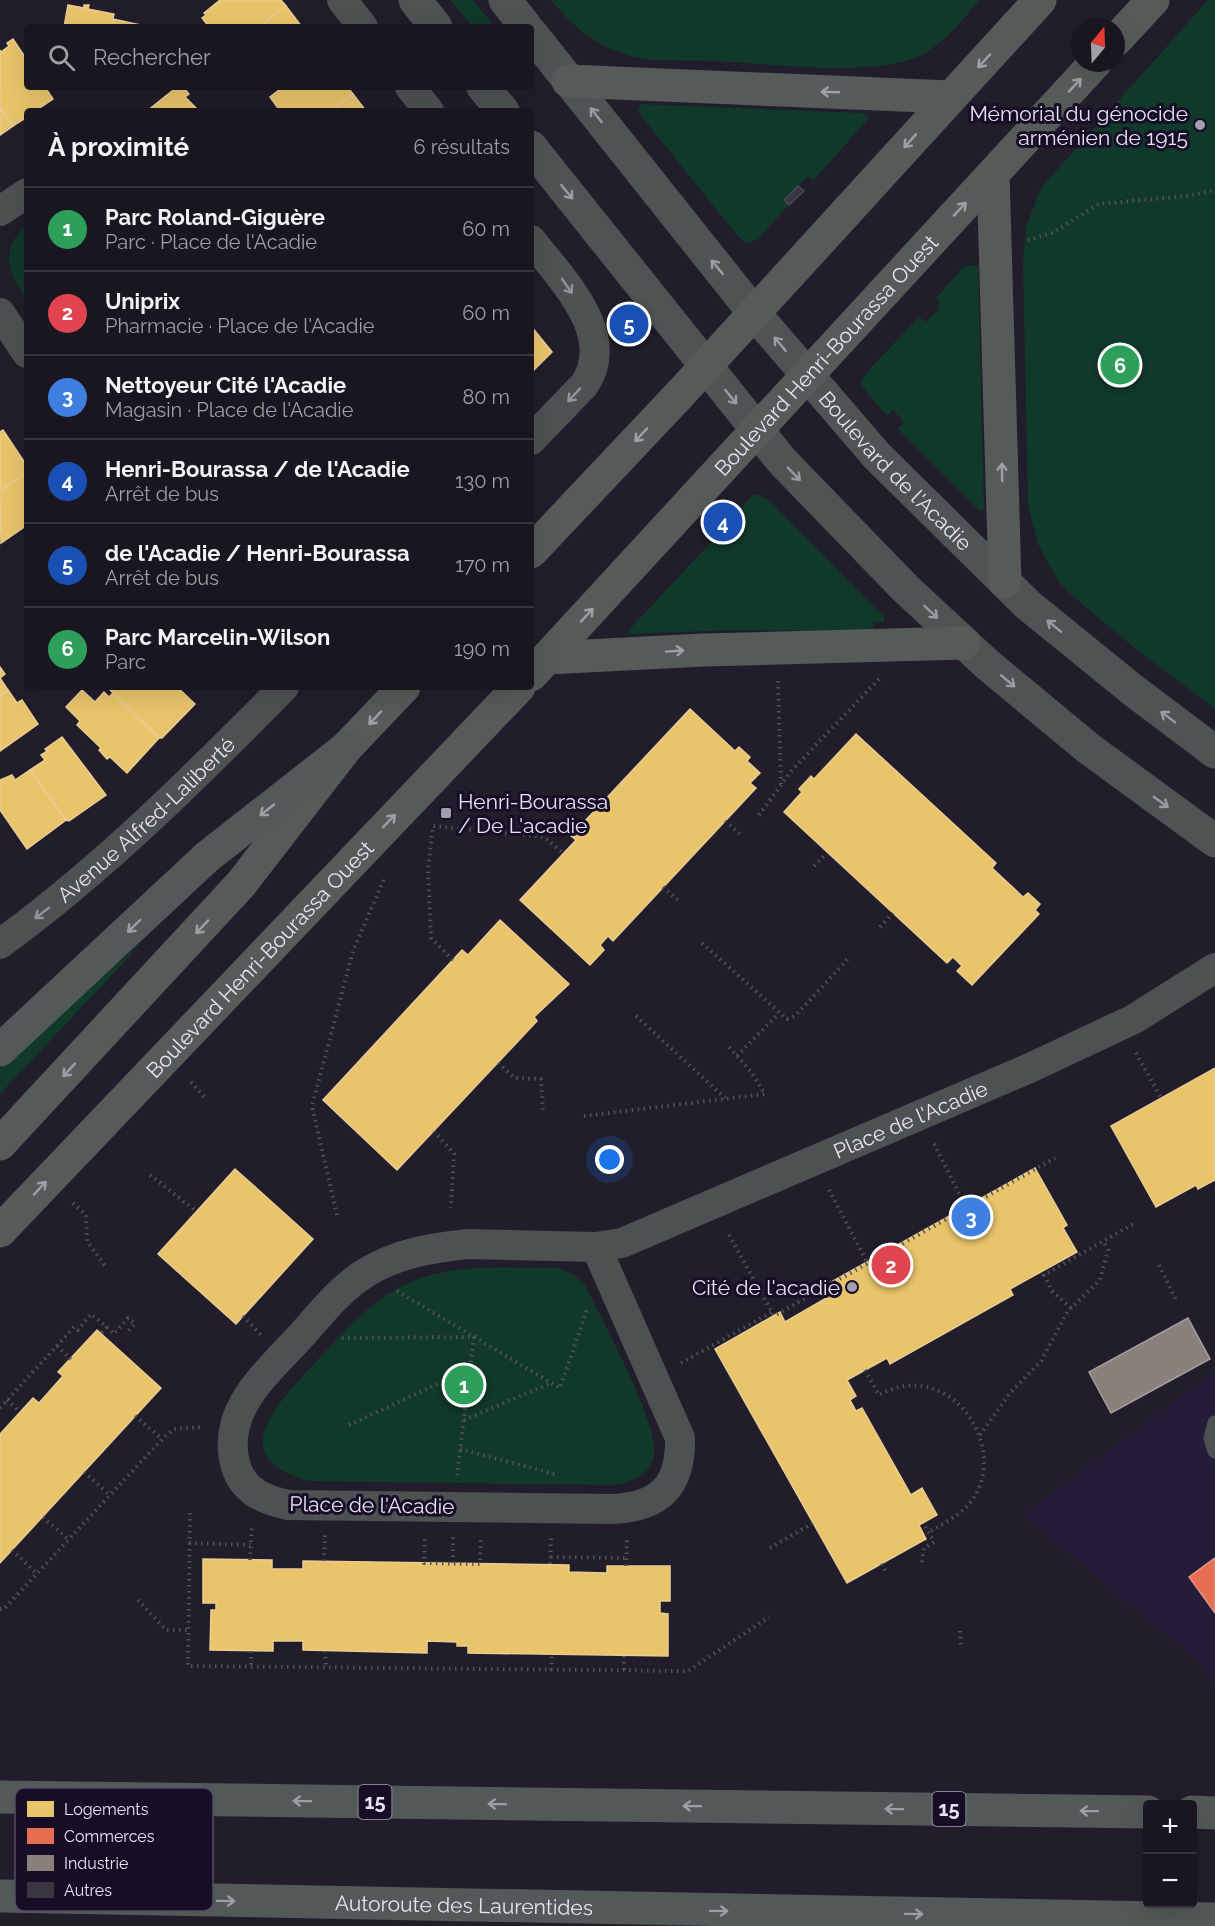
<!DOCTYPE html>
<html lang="fr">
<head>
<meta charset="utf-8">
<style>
	:root { --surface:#191620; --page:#26232d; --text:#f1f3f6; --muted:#9f9fa5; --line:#37353e; --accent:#8c9099 }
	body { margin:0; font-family:Raleway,sans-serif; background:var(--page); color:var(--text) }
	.controls { position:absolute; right:18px; bottom:18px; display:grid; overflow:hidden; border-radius:6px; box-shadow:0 6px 24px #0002 }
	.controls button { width:54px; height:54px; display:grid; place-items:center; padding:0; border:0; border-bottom:2px solid var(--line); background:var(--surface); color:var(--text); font:30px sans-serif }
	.compass { position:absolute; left:1071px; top:18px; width:54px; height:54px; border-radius:50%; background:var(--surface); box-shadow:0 6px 24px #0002; rotate:19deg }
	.you { position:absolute; left:610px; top:1160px; width:21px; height:21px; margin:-15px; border:4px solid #fff; border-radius:50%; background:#1a73e8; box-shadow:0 0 0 9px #1a73e833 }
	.badge { display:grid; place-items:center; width:39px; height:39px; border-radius:50%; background:var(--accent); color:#fff; font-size:20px; font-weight:700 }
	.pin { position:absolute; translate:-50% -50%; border:3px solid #fff; box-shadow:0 2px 6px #0006 }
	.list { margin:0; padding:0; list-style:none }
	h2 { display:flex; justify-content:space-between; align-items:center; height:78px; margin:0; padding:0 24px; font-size:26px }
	h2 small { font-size:20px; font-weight:400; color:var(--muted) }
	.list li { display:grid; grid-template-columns:39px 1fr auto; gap:18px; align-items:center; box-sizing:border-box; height:84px; padding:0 24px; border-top:2px solid var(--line) }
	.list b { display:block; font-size:22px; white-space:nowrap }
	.list p { margin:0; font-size:20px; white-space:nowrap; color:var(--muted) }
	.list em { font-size:20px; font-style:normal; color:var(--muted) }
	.icon { flex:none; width:33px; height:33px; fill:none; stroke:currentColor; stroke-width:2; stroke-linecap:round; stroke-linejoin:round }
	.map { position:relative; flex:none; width:1215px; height:1926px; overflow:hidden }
	.search { position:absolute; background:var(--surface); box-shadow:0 6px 24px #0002; left:24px; top:24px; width:510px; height:66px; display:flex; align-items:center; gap:15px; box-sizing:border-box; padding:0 21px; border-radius:6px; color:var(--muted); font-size:22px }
	.panel { position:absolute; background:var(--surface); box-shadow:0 6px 24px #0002; left:24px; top:108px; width:510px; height:582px; border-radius:6px }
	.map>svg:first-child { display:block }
	.built { fill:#241c39 }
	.green { fill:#10392a }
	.homes { fill:#e9c46a; stroke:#e8cd94; stroke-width:1.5 }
	.shops { fill:#e76f51; stroke:#e79282; stroke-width:1.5 }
	.industry { fill:#8a817c; stroke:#a69ea0; stroke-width:1.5 }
	.building { fill:#393641; stroke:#4b4855; stroke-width:1.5 }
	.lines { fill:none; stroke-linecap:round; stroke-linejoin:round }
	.path { stroke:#535457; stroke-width:4; stroke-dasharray:1.5 4.5; stroke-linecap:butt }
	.service { stroke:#4e5152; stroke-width:15 }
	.minor { stroke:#4e5152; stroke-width:30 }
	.secondary { stroke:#4f5353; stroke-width:33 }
	.primary { stroke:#565b5a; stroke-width:33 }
	.motorway { stroke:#535859; stroke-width:33 }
	.oneway { stroke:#9e9fa8 }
	.oneway2 { stroke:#9b9ba4 }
	.oneway3 { stroke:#93939b }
	.oneway4 { stroke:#9d9ea7 }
	.poi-dot { fill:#a29eae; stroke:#160e26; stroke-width:2 }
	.labels { text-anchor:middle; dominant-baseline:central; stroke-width:6; stroke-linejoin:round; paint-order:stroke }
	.shield { fill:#160e26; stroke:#a8a3b7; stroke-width:1.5 }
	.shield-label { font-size:20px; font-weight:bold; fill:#e7e3f5 }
	.poi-label { font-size:21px; fill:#e7e3f5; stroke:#160e26; text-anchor:end }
	.street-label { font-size:21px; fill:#e7e3f5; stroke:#160e26 }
	.key { fill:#160e26; stroke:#554e64; stroke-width:1.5 }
	.key-label { font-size:16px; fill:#e7e3f5 }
</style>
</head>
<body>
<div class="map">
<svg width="1215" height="1926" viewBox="0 0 1215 1926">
	<rect width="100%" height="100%" fill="#211d2b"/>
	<path class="built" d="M1215,1372V1684L1202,1664L1024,1515Z"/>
	<g class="green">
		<path d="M450,0H473L495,27H473Z"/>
		<path d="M551,0H980C961,21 941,49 912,59C864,76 771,64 718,61C689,60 655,63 627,55C595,45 572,26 551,0Z"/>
		<path d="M1208,0H1215V709L1138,651L1068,592L1057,579L1038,544L1028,506L1023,265L1026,227L1041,188Z"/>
		<path d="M640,104L864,113L869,118L813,181L808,176L784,200L789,205L758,239L746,243L736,234L638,112Z"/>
		<path d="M27,224V301C6,270 0,250 27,224Z"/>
		<path d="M969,265L978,266L984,510L980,511L898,429L904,422L893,410L887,416L860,384L867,372L919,317L926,322L939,309L937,305L940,302L936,298L964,266Z"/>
		<path d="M757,494L769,500L884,617V622H873L875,631L735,630L629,634L628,631L713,540L719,544L731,531L729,529L732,524L729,521L752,496Z"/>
		<path d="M145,940L0,1094V1067Z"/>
		<path d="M558,1268L574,1275L585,1285C600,1315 661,1428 654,1456C649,1477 631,1482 612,1485L309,1481C223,1458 277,1404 313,1365C345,1331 373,1296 418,1279C461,1263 513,1268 558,1268Z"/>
	</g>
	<g class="homes">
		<path d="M220,0H281L286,6L259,27H209L202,18L206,15L204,13Z"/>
		<path d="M68,5L84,8V5H89L88,9L114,14L111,27H64Z"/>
		<path d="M286,6L302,27H259Z"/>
		<path d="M113,19L136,24L151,27H111Z"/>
		<path d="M13,39L27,60V87H45L53,99L35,111H27V117L13,126L0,108V50L1,52L9,46L7,43Z"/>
		<path d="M177,87L180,91L184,88L189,94L185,97L199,111H147Z"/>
		<path d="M283,87H347L353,94L331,111H280L270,97Z"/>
		<path d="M353,94L366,111H331Z"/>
		<path d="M0,108L13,126L0,135Z"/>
		<path d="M531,326L552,352L531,373Z"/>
		<path d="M3,430L27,466V472L0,491V432Z"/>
		<path d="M27,472V525L1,543L0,491Z"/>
		<path d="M0,667L5,674L0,678L8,690L0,696Z"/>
		<path d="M107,687H177L195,704L162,738H159Z"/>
		<path d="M8,690L17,703L22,700L38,724L0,751V696Z"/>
		<path d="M82,690L95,702L104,692L109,697L113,693L159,738L127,773L110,757L107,759L99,750L101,748L77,725L80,721L66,707Z"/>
		<path d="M690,709L735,751L739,747L750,757L747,761L760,773L750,783L756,788L613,941L608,936L600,945L604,950L590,965L520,900L576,840L571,836Z"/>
		<path d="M856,734L996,863L992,868L1023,897L1028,893L1040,904L1035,910L1039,914L972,985L957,971L962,966L953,957L947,963L784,812L802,792L799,789L811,776L814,779Z"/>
		<path d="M62,737L106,795L69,821L66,820L30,770L45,760L41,755L47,751L45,749Z"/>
		<path d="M30,770L66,820L27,849L0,810V780L12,775L15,780Z"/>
		<path d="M500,920L569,984L534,1017L537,1021L397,1170L323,1100L462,950L468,955Z"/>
		<path d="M1215,1068V1180L1198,1189L1196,1185L1156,1207L1111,1126Z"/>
		<path d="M1035,1168L1067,1225L1063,1228L1077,1252L1010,1289L1013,1295L890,1364L887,1358L847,1380L856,1396L850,1400L856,1411L862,1408L911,1495L922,1488L937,1515L919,1525L926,1539L847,1583L715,1349L780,1312L785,1322L830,1296L824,1286Z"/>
		<path d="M235,1169L313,1239L236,1324L158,1254Z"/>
		<path d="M97,1330L161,1388L0,1563V1434L33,1398L39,1403L63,1376L58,1372Z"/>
		<path d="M203,1559L272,1560V1569H303V1561L569,1565V1572L607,1573V1566H670V1601H660V1613L668,1614V1656L468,1653V1646H457V1642L427,1641V1653L303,1650V1641H273V1651L210,1650L211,1610H216V1603H203Z"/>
	</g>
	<path class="shops" d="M1215,1558V1613L1189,1577Z"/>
	<path class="industry" d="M1188,1318L1210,1359L1111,1413L1089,1372Z"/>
	<path class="building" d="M798,186L804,191L789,205L784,200Z"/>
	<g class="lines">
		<g class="path">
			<path d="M1028,240L1052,233L1099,204L1187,196L1215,190"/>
			<path d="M778,681L781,784"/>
			<path d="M759,815L792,770L879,679"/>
			<path d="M725,821L740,834"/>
			<path d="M814,866L827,853"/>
			<path d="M663,887L679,901"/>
			<path d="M880,927L893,913"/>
			<path d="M702,943L787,1019L795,1016L848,959"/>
			<path d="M453,960L431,938L428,869L433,826L544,837L563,853"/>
			<path d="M636,1016L725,1098"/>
			<path d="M1136,1053L1161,1098"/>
			<path d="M737,1056L779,1013"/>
			<path d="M498,1063L515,1078L541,1079L543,1111"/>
			<path d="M191,1082L206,1099"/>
			<path d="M584,1116L765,1094L752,1073L728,1046"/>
			<path d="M434,1131L454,1154L451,1208"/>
			<path d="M934,1144L966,1207"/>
			<path d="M150,1175L196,1211"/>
			<path d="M829,1190L867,1262"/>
			<path d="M73,1203L86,1215L87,1241L107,1269"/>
			<path d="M337,1215L312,1106L353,951L384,879"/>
			<path d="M729,1235L774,1316L1055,1158"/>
			<path d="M1159,1265L1176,1300"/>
			<path d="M397,1291L560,1388L588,1307"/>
			<path d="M1071,1308L1052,1291L1044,1275L1135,1223"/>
			<path d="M243,1316L261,1335"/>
			<path d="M107,1327L114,1334L128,1318L135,1324L127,1332"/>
			<path d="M342,1338L474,1337L457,1475"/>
			<path d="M57,1346L71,1359"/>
			<path d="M681,1363L772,1312"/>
			<path d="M865,1370L879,1395C887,1391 896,1387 905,1386C965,1378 1007,1457 970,1503C959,1516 943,1524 929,1532"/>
			<path d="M7,1400L20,1412"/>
			<path d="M0,1408L74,1327L78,1330L91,1314L107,1327L101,1333"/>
			<path d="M135,1416L162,1439"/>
			<path d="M464,1420L551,1383"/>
			<path d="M349,1425L459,1374L470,1375"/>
			<path d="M980,1435L1010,1393L1041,1361L1068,1311L1100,1280L1108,1250L1103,1241"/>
			<path d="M460,1449L558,1475"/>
			<path d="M84,1472L110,1495"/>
			<path d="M190,1513L188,1666L688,1671L769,1617"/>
			<path d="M43,1517L69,1540"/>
			<path d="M425,1539L424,1563L480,1564L481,1538"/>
			<path d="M189,1543L250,1545"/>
			<path d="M770,1548L813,1523"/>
			<path d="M12,1550L37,1574"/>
			<path d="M551,1557L626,1558"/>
			<path d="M250,1560L252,1525"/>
			<path d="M324,1561L325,1535"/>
			<path d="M922,1562L924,1548L934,1542L923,1523"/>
			<path d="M453,1563V1537"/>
			<path d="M550,1564L551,1538"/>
			<path d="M881,1564L887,1573"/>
			<path d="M626,1566L627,1540"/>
			<path d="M138,1600L166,1630H188"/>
			<path d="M0,1609H4L164,1437L174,1429L204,1427"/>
			<path d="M960,1631L961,1648"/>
			<path d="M251,1651V1667"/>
			<path d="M325,1651L326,1667"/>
			<path d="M624,1656V1670"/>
			<path d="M551,1670L552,1654"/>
		</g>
		<path class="service" d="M1215,1423L1211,1438L1215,1451"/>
		<g class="minor">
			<path d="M342,0L363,27"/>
			<path d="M410,87L429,111"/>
			<path d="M0,211L27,193"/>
			<path d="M531,240C560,277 619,335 584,385L531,440"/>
			<path d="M0,313L27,353"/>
			<path id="s1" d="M0,944C104,868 194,778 284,687"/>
			<path d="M468,1244L596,1247L680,1438C681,1486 660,1507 612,1509L288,1505C265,1500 244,1492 236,1467C220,1412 264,1376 298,1339C319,1316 340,1288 367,1272C399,1253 431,1248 468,1244Z"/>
			<path id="s2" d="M596,1247L622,1243L1032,1067L1134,1019L1215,968"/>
		</g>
		<g class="secondary">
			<path d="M415,0L436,27"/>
			<path d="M505,0L526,27"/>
			<path id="s3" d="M531,33L754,313L877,456L1028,605L1134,691L1215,752"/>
			<path d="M483,87L503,111"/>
			<path d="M531,147L782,461L905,588L988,665L1088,748L1215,841"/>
		</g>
		<g class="primary">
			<path d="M1116,40L1153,0"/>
			<path d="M568,81L950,97"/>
			<path d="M993,174L1005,582"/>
			<path d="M531,552L682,392L1040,0"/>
			<path d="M547,658L704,650L964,643"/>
			<path id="s4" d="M531,675L1095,63"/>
			<path d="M0,1144L241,884L346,748L404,687"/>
			<path id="s5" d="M0,1231L519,687"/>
		</g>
		<g class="motorway">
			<path d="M0,1050L207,857L346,748"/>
			<path d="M0,1797L1148,1812"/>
			<path d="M1192,1812L1215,1813"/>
			<path id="s6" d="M0,1896L1215,1919"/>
		</g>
	</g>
	<defs><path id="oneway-shaft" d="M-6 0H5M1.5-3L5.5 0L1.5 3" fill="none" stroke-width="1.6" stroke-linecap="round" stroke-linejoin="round" transform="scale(1.5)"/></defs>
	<g class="oneway">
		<use href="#oneway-shaft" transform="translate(984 61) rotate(133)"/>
		<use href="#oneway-shaft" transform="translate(1075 85) rotate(-47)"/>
		<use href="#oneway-shaft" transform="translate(830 92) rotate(-178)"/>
		<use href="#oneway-shaft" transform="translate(910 141) rotate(132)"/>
		<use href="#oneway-shaft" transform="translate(960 209) rotate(-47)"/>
		<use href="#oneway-shaft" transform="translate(641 435) rotate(133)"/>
		<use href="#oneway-shaft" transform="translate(1002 472) rotate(-91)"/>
		<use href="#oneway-shaft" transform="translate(587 615) rotate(-47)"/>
		<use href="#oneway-shaft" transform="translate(675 651) rotate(-4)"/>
		<use href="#oneway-shaft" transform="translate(375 718) rotate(133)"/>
		<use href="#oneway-shaft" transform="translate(389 821) rotate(-46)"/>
		<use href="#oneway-shaft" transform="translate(202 927) rotate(133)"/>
		<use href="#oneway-shaft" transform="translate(69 1070) rotate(133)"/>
		<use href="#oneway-shaft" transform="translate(40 1188) rotate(-47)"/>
	</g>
	<g class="oneway2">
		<use href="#oneway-shaft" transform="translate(596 115) rotate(-128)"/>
		<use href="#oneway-shaft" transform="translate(567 192) rotate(51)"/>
		<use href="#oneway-shaft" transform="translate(717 267) rotate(-130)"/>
		<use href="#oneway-shaft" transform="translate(780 344) rotate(-130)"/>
		<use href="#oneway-shaft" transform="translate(731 397) rotate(51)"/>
		<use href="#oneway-shaft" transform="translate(794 474) rotate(46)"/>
		<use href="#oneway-shaft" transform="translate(931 612) rotate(43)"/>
		<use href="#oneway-shaft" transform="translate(1054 626) rotate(-141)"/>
		<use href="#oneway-shaft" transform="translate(1008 681) rotate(40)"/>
		<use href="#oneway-shaft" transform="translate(1168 717) rotate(-143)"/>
		<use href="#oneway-shaft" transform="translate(1161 802) rotate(36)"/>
	</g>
	<g class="oneway3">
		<use href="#oneway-shaft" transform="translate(567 286) rotate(55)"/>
		<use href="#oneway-shaft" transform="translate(574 395) rotate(133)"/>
		<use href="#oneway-shaft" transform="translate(42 913) rotate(143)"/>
	</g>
	<g class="oneway4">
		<use href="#oneway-shaft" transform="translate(267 810) rotate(142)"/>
		<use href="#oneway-shaft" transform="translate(134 926) rotate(136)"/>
		<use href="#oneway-shaft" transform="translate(302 1801) rotate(-179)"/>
		<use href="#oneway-shaft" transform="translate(497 1804) rotate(-179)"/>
		<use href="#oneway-shaft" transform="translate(692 1806) rotate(-179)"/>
		<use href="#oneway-shaft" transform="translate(894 1809) rotate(-179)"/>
		<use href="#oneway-shaft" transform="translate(1089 1811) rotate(-179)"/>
		<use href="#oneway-shaft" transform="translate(226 1901) rotate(1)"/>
		<use href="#oneway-shaft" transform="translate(719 1911) rotate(1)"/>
		<use href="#oneway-shaft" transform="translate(914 1914) rotate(1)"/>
	</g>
	<g class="poi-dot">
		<circle cx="1200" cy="125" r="6"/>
		<rect x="440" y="807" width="12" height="12" rx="3"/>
		<circle cx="852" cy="1287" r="6"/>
	</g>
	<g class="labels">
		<g class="shield">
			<rect x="358.5" y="1785" width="33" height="34" rx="4.5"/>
			<rect x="932.5" y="1792" width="33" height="34" rx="4.5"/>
		</g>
		<g class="shield-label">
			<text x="375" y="1802">15</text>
			<text x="949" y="1809">15</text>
		</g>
		<g class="poi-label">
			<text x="1188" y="113">Mémorial du génocide<tspan x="1188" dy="24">arménien de 1915</tspan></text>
			<text x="458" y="801" text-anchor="start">Henri-Bourassa<tspan x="458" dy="24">/ De L'acadie</tspan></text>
			<text x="840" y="1287">Cité de l'acadie</text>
		</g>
		<g class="street-label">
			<text stroke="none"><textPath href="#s4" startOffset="435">Boulevard Henri-Bourassa Ouest</textPath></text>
			<text stroke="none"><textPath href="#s3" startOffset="570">Boulevard de l'Acadie</textPath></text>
			<text stroke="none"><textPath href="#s1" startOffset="192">Avenue Alfred-Laliberté</textPath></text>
			<text stroke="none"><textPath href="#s5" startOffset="376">Boulevard Henri-Bourassa Ouest</textPath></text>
			<text stroke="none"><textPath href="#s2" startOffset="340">Place de l'Acadie</textPath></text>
			<text transform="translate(372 1505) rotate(1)">Place de l'Acadie</text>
			<text stroke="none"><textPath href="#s6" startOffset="464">Autoroute des Laurentides</textPath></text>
		</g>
	</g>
	<rect x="15" y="1788" width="198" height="123" rx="9" class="key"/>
	<rect x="27" y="1801" width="27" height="16" fill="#e9c46a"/>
	<rect x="27" y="1828" width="27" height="16" fill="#e76f51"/>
	<rect x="27" y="1855" width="27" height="16" fill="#8a817c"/>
	<rect x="27" y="1882" width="27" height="16" fill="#393641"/>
	<g class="key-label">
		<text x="64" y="1815">Logements</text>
		<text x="64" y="1842">Commerces</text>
		<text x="64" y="1869">Industrie</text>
		<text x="64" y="1896">Autres</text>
	</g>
</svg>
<div class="controls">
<button>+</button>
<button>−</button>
</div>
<svg class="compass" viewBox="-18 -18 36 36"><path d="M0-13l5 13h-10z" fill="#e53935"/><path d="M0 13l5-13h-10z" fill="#9f9fa5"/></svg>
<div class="you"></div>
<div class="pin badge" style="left:464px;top:1385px;background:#2e9e5b">1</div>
<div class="pin badge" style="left:891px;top:1265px;background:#e0444e">2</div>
<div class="pin badge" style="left:971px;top:1217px;background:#3f7fe0">3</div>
<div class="pin badge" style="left:723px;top:522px;background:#1a4fb4">4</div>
<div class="pin badge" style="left:629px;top:324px;background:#1a4fb4">5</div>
<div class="pin badge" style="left:1120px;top:365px;background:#2e9e5b">6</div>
<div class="search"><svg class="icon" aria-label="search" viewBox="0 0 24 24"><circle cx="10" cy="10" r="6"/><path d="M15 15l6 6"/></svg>Rechercher</div>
<section class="panel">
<h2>À proximité<small>6 résultats</small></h2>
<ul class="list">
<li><span class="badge" style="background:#2e9e5b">1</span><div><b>Parc Roland-Giguère</b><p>Parc · Place de l'Acadie</p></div><em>60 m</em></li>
<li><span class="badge" style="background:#e0444e">2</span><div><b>Uniprix</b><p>Pharmacie · Place de l'Acadie</p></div><em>60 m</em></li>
<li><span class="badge" style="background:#3f7fe0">3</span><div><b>Nettoyeur Cité l'Acadie</b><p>Magasin · Place de l'Acadie</p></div><em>80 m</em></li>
<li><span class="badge" style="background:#1a4fb4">4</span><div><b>Henri-Bourassa / de l'Acadie</b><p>Arrêt de bus</p></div><em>130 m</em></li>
<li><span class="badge" style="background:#1a4fb4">5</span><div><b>de l'Acadie / Henri-Bourassa</b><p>Arrêt de bus</p></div><em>170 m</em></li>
<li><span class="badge" style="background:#2e9e5b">6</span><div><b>Parc Marcelin-Wilson</b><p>Parc</p></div><em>190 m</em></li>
</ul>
</section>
</div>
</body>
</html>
